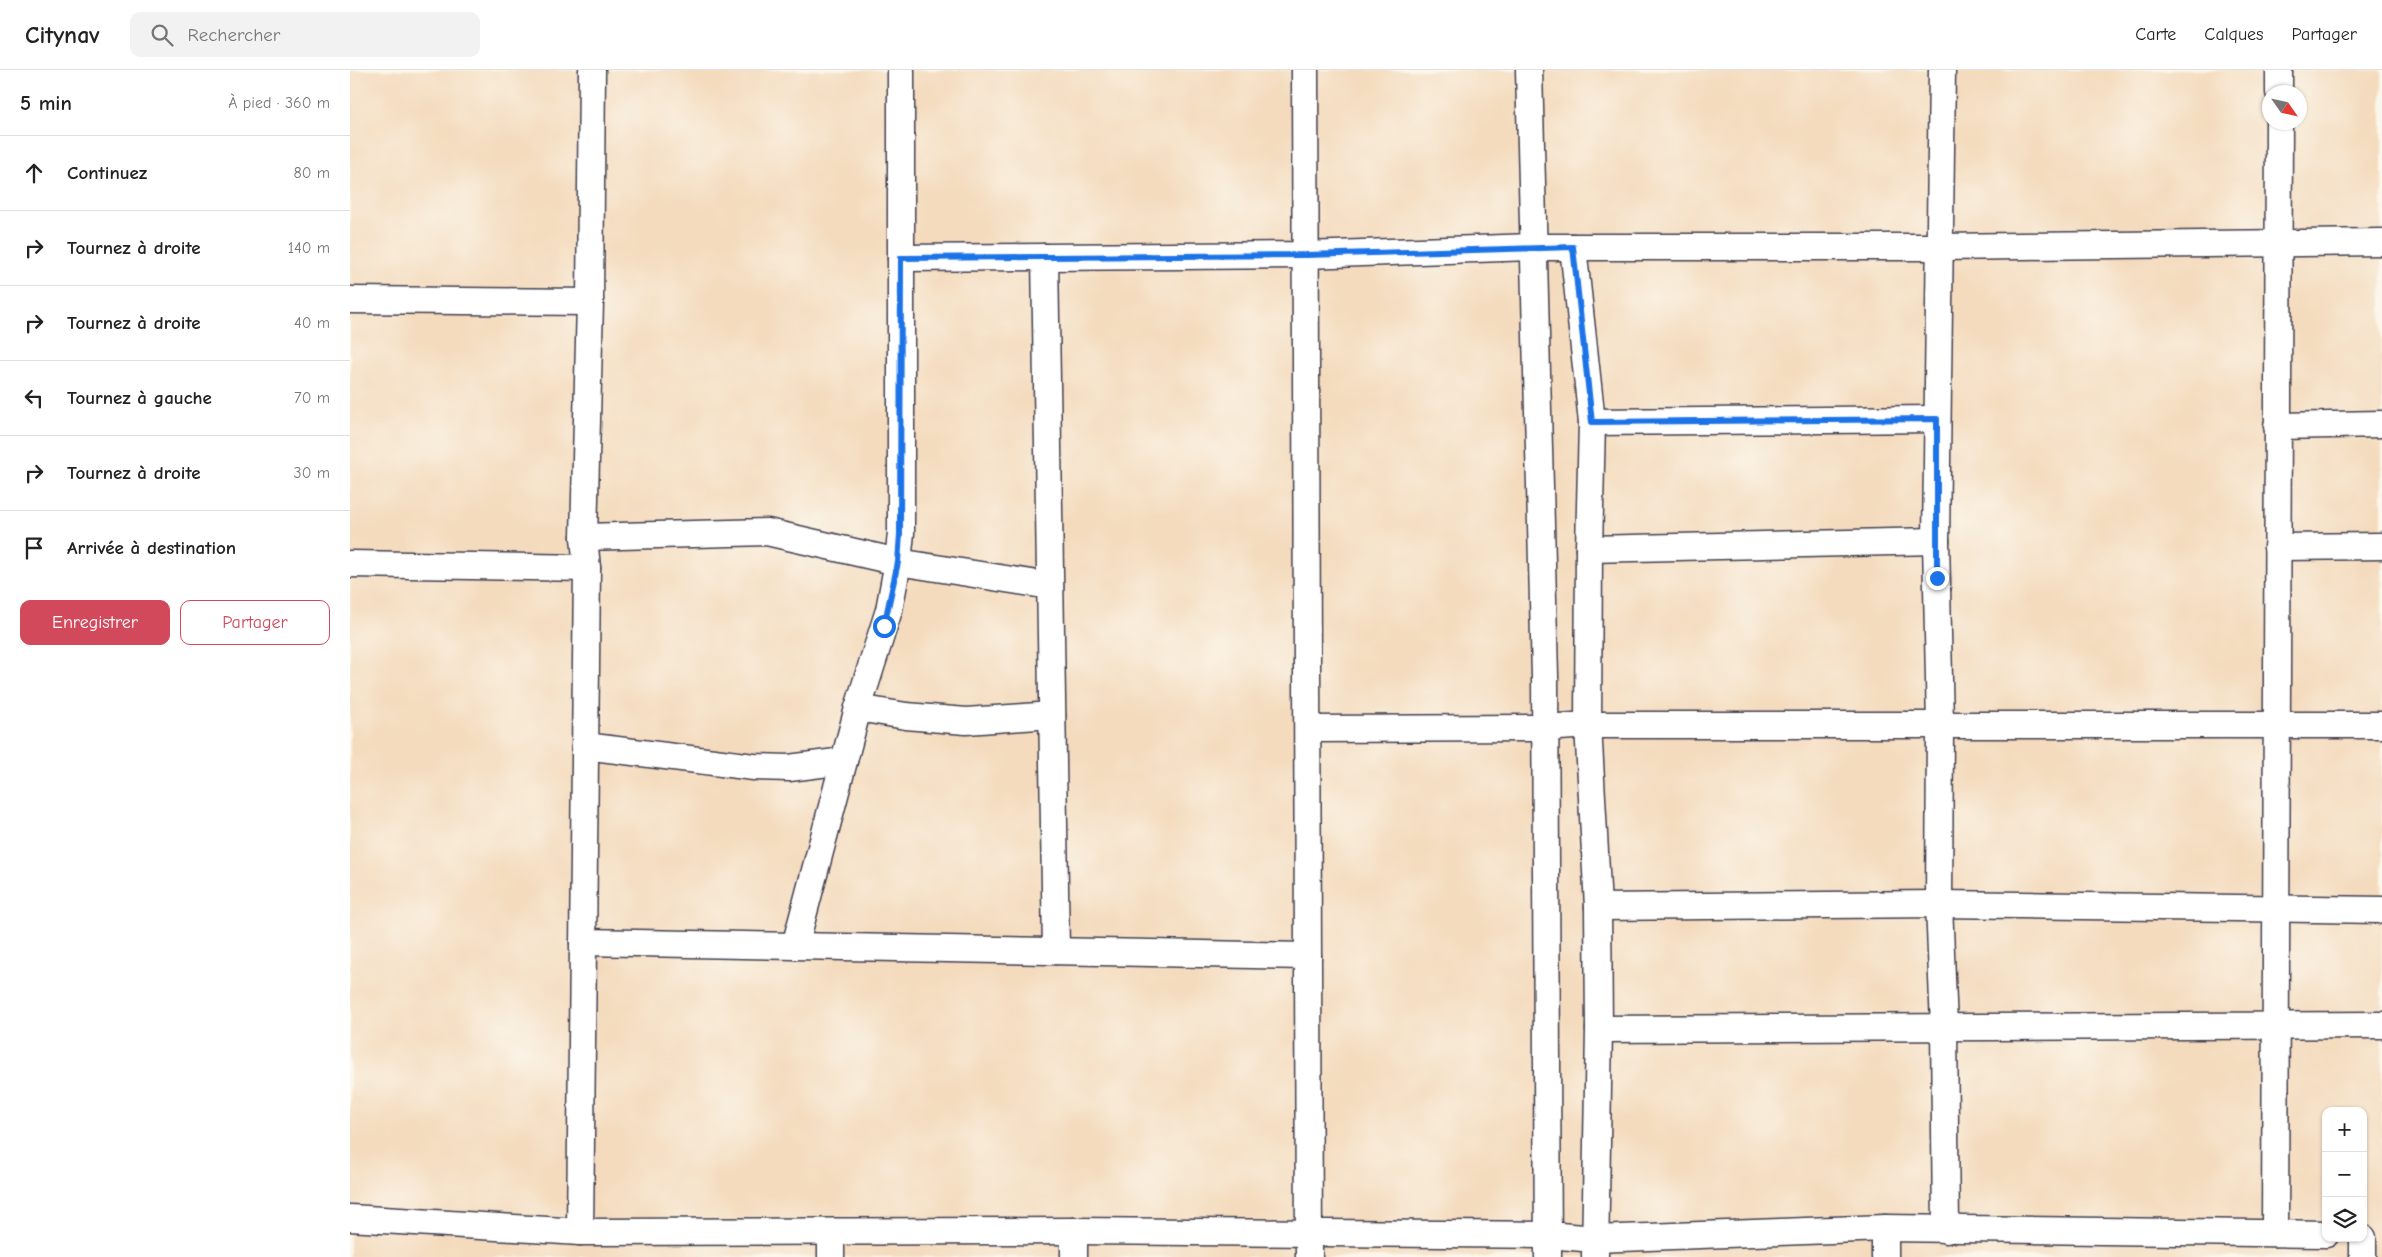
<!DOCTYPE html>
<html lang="fr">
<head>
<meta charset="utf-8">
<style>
	:root { --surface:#fff; --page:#f2f2f2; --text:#222; --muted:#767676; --line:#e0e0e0; --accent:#d1495b }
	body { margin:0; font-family:"Comic Neue",sans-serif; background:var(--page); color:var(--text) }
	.controls { position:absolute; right:15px; bottom:15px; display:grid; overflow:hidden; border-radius:10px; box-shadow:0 1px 4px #0004 }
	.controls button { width:45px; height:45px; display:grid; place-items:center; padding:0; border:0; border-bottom:1px solid var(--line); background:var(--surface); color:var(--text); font:25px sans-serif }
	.compass { position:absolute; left:1912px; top:15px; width:45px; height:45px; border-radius:50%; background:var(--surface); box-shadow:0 1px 4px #0004; rotate:124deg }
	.stop { position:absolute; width:15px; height:15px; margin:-11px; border:4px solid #1a73e8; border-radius:50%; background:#fff }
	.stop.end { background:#1a73e8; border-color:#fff; box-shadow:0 1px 5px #0008 }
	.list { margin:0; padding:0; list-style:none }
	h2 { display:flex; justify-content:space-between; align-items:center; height:65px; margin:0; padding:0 20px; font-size:21px }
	h2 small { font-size:16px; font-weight:400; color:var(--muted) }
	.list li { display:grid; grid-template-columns:32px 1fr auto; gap:15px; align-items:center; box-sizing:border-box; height:75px; padding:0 20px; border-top:1px solid var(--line) }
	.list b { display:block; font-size:19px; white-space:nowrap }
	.list em { font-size:16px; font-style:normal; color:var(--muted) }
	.actions { display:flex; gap:10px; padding:15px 20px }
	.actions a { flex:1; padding:11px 0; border:1px solid var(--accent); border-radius:10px; text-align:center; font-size:18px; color:var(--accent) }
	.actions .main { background:var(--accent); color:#fff }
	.icon { flex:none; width:28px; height:28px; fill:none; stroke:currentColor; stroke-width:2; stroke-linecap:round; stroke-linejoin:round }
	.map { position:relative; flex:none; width:2032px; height:1187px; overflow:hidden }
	header { display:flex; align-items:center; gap:30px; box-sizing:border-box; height:70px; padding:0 25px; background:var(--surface); border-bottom:1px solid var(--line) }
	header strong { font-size:24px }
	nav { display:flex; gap:28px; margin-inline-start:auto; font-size:18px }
	.search { width:350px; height:45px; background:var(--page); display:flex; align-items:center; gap:12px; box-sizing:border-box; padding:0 18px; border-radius:10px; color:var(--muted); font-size:19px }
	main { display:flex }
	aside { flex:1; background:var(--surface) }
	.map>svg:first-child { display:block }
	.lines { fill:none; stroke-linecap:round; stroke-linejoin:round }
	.street-casing { stroke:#423e4f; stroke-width:29 }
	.street { stroke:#fff; stroke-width:26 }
	.route { stroke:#1a73e8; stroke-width:6 }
</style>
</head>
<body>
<header>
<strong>Citynav</strong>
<div class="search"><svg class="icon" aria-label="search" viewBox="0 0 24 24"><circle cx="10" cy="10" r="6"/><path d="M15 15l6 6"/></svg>Rechercher</div>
<nav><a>Carte</a><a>Calques</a><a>Partager</a></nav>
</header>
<main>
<aside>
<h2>5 min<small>À pied · 360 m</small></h2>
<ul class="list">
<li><svg class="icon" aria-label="ahead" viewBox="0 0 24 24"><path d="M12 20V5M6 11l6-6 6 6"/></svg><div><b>Continuez</b></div><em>80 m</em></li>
<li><svg class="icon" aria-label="right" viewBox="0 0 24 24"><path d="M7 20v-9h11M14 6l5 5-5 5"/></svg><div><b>Tournez à droite</b></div><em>140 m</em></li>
<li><svg class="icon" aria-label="right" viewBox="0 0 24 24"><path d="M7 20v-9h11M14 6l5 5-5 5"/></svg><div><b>Tournez à droite</b></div><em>40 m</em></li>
<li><svg class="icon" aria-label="left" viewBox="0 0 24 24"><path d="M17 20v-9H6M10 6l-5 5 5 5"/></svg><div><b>Tournez à gauche</b></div><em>70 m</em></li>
<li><svg class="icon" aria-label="right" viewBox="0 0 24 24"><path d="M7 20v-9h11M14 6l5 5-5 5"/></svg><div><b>Tournez à droite</b></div><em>30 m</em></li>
<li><svg class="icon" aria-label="arrive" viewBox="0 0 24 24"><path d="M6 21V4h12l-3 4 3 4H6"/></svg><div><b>Arrivée à destination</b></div></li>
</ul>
<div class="actions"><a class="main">Enregistrer</a><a>Partager</a></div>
</aside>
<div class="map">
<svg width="2032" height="1187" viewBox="0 0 2032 1187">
	<rect width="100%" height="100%" fill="#fbf7ec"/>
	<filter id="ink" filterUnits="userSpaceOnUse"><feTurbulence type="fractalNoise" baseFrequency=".02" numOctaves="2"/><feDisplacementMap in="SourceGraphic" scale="10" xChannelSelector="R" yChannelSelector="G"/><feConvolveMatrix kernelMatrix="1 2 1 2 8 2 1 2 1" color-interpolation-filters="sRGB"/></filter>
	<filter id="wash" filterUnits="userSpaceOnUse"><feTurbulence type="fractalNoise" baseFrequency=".0096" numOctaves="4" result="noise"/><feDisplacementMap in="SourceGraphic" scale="20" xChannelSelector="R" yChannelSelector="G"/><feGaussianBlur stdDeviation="1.12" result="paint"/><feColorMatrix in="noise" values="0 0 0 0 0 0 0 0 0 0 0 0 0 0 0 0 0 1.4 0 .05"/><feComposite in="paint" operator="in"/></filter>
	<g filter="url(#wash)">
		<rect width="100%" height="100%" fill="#f4dbbe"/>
	</g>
	<g filter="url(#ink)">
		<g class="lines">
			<defs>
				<g id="street">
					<path d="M955,0L959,1187"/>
					<path d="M1179,0L1195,606L1198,1187"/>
					<path d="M1592,0L1586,471L1590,656L1589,834L1594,956L1596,1160"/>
					<path d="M1929,22V0"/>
					<path d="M1223,177L1242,352L1239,479L1238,655L1248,837L1249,959L1245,1186"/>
					<path d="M695,187L706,881"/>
					<path d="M551,188L956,185L1183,177H1590L2032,172"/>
					<path d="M0,230L240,232"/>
					<path d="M1242,352L1587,349"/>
					<path d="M1927,356L2032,354"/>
					<path d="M234,467L417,462L548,492L700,516"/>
					<path d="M1927,477L2032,476"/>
					<path d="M1239,479L1586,471"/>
					<path d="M0,494L237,498"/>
					<path d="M508,638L556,646L616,651L702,645"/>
					<path d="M958,659L1195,658L1238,655H2032"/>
					<path d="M235,676L404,697L439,698L494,691"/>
					<path d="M1248,837L1589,834L2032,840"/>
					<path d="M233,872L958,886"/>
					<path d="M445,876L508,638L539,540L548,492L551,463V0"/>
					<path d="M1249,959L2032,955"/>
					<path d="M0,1148L230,1162L724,1161L1198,1165L1245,1169L1535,1158L1976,1164"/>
					<path d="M724,1161V1187"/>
					<path d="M230,1162L237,498L234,467L240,232L242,0"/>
					<path d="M1925,1163L1929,52"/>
					<path d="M481,1187V1162"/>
					<path d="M1535,1187V1158"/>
					<path d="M2013,1187V1168"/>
				</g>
			</defs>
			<use href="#street" class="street-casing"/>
			<use href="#street" class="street"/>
		</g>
	</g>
	<g class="lines" filter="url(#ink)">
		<path class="route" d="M534,556L548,492L550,464L551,188L956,185L1223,177L1242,352L1587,349V508"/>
	</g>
</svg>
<div class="controls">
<button>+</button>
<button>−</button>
<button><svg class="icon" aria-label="layers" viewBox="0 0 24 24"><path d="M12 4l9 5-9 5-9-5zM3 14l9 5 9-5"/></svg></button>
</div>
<svg class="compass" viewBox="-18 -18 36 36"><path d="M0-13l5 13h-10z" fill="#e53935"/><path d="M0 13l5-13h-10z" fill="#767676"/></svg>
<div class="stop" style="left:534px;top:556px"></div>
<div class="stop end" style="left:1587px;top:508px"></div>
</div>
</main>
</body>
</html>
